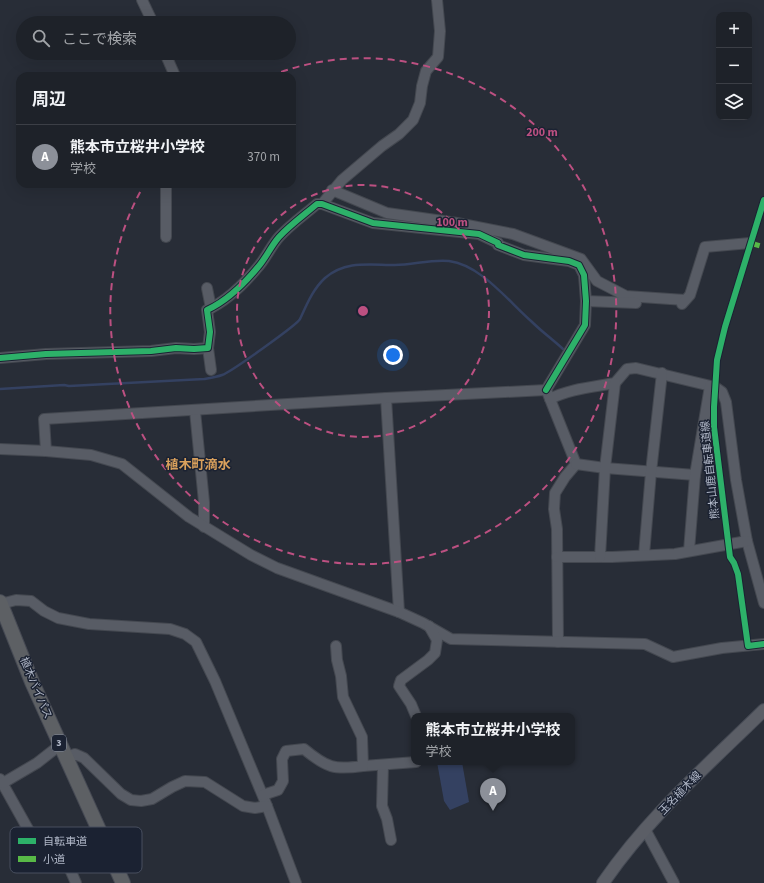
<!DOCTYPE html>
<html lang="ja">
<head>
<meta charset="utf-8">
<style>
	:root { --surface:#1e2229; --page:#262a31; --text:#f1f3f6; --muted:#a1a4a8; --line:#3c3f46; --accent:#8c9099 }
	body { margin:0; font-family:"Source Sans 3","Noto Sans JP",sans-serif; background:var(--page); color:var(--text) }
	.controls { position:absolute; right:12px; top:12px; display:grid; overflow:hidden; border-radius:8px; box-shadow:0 4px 16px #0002 }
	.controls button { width:36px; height:36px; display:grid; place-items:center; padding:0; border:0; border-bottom:1px solid var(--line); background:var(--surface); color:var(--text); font:20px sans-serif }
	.you { position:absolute; left:393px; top:355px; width:14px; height:14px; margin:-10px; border:3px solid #fff; border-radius:50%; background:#1a73e8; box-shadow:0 0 0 6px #1a73e833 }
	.badge { display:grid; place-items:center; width:26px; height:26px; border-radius:50%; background:var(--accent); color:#fff; font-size:13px; font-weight:700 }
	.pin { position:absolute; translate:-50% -33px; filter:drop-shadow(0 1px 2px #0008) }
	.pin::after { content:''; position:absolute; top:21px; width:14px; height:12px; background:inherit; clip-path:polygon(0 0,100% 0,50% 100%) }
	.popup { position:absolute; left:411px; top:713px; width:164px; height:52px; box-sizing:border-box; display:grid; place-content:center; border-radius:8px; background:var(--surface); filter:drop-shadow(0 1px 3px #0005); font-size:13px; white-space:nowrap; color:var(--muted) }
	.popup b { font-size:15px; color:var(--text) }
	.popup::after { content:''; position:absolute; left:50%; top:100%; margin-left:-8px; border:8px solid transparent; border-top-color:var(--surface) }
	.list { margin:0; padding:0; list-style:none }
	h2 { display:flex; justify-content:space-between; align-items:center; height:52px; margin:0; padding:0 16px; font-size:17px }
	h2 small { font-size:13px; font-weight:400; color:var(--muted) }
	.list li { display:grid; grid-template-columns:26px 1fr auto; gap:12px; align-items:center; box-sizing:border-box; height:64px; padding:0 16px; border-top:1px solid var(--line) }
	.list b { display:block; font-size:15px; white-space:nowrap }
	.list p { margin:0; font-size:13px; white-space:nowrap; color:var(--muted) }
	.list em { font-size:13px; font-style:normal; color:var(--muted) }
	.icon { flex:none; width:22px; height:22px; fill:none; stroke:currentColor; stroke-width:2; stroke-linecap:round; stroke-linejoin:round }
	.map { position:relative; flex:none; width:764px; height:883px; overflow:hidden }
	.search { position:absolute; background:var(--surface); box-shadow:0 4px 16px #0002; left:16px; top:16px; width:280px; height:44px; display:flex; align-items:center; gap:10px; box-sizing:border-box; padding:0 14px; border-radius:22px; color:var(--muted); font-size:15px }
	.panel { position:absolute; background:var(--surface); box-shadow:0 4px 16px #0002; left:16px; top:72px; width:280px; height:116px; border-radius:12px }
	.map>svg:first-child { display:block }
	.water { fill:#344161 }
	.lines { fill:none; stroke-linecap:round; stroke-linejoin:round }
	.stream { stroke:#344161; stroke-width:2.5 }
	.minor-casing { stroke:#444850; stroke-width:12 }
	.major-casing { stroke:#454a54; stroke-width:14 }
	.highway-casing { stroke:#454953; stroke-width:16 }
	.minor { stroke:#585c65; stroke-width:10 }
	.major { stroke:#5b5e66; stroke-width:12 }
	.highway { stroke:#5d6064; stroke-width:14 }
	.quiet { stroke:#58b947; stroke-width:5; stroke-dasharray:10 5; stroke-linecap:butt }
	.cycleway-casing { stroke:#1b2232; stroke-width:8 }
	.cycleway { stroke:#2db169; stroke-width:6 }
	.ring { fill:none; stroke:#bc5081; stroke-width:2; stroke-dasharray:7 5 }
	.labels { text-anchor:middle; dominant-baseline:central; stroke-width:3; stroke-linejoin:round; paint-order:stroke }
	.shield { fill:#1b2232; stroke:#848b9b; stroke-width:1 }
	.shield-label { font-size:10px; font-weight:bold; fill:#b1b8c8 }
	.street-label { font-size:11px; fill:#b1b8c8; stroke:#1b2232 }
	.quarter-label { font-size:13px; font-weight:bold; fill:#d9a05c; stroke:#1b2232 }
	.key { fill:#1b2232; stroke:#484f5f; stroke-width:1 }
	.key-label { font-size:11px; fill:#b1b8c8 }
	.centre { fill:#bc5081; stroke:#1b2232; stroke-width:2 }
	.ring-label { font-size:12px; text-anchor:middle; font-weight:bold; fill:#bc5081; stroke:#1b2232; stroke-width:3; stroke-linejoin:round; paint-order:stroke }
</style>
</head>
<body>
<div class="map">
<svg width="764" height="883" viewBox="0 0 764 883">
	<rect width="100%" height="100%" fill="#282d37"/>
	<path class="water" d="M437,762H462L469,802L450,810L444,801Z"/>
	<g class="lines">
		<path class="stream" d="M0,389L64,385L69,386L204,379C210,378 217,377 222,375C231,372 298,324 300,319C307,304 313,289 325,278C346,260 370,265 395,265C413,265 431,259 449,261C481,265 508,301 531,321C541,331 552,339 563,349L567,350"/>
		<defs>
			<g id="minor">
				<path d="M142,0L153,23"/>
				<path d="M165,53L175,76"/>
				<path d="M166,184V237"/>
				<path d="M332,190L387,213L457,223L513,234L581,259L597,281L626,296L685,300"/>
				<path d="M322,204L342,180L382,146L399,134L413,120L420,103L422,86L426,71L438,57L440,31L437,0"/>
				<path d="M207,288L211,308"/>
				<path d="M586,301L636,303"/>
				<path d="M682,304L690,295L705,247L750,243"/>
				<path d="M208,348L211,370"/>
				<path d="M0,358L46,354L151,351L176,348L194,349L208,348L210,332L207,310C227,301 244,284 258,267C266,258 271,246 279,237C290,225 304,215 317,204H322L373,223L479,234L498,243V245L524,255L569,261L579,265L584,275L586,301L585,325L546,390"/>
				<path d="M548,394L576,464L565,477L555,493L554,509L557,529L558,642"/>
				<path d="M386,398L399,612"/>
				<path d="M550,399C569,389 594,387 615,383L627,369L636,368L715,387L722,392L726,402L736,480L747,541L764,603"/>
				<path d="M195,411L204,502V527"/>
				<path d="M0,449L46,451L91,455L122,464L189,517L251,555L277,568L399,612L423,623L451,639L645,644L673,657L722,648L764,644"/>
				<path d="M46,451L44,419L386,398L546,390"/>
				<path d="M576,464L605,468L695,475"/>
				<path d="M689,551L695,475L710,386"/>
				<path d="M644,555L651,472L662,373"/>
				<path d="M557,557H612L675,554L747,541"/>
				<path d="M600,557L605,468L615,383"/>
				<path d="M1,604L16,600L31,601L44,611L58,618L89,624L170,629L185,634L196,642L215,681L267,806L296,883"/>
				<path d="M416,716L411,704L399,686L401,680L428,660L435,653L437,640L429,626"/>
				<path d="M66,757L75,754L84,758L121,794L131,800L141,801L152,799L172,787L185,781L205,782L243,806L255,808L267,806"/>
				<path d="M383,765L382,806L387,819L391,840"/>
				<path d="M363,766L416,762"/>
				<path d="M0,779L33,838L57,867H69L76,883"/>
				<path d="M3,783L37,763L60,745"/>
				<path d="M263,795L278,790L283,781L282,759L286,751L304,749C327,768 334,770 363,766L362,737L343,697L341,676L337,660L336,646"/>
				<path d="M645,829L674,883"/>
			</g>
			<path id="major" d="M603,883C648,817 708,765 764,710"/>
			<path id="highway" d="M0,602L32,682L123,883"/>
		</defs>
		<use href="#minor" class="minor-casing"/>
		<use href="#major" class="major-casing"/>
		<use href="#highway" class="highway-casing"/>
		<use href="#minor" class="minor"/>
		<use href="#major" class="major"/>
		<use href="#highway" class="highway"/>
		<path class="quiet" d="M750,243L764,247"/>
		<defs>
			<g id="cycleway">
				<path d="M764,200L725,327L717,360L714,407V427L730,557L734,563L738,574L748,646L764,644"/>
				<path d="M0,358L46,354L151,351L176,348L194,349L208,348L210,332L207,310C227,301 244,284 258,267C266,258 271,246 279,237C290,225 304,215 317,204H322L373,223L479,234L498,243V245L524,255L569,261L579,265L584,275L586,301L585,325L546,390"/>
			</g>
		</defs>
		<use href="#cycleway" class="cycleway-casing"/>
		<use href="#cycleway" class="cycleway"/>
	</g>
	<g class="ring">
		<circle cx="363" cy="311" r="126"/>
		<path d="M270 76A253 253 0 1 1 144 185"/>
	</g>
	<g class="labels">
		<rect class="shield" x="52" y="735" width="14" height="16" rx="3"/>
		<g class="shield-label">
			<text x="59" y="743">3</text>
		</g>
		<g class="street-label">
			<text transform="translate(710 470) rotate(-96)">熊本山鹿自転車道線</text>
			<text transform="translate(36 688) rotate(67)">植木バイパス</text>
			<text transform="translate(680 793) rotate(-46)">玉名植木線</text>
		</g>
		<g class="quarter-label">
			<text x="198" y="465">植木町滴水</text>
		</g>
	</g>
	<rect x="10" y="827" width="132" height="46" rx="6" class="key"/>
	<rect x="18" y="838" width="18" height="6" fill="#2db169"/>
	<rect x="18" y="856" width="18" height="6" fill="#58b947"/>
	<g class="key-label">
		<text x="43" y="845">自転車道</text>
		<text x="43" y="863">小道</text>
	</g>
	<circle cx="363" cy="311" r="6" class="centre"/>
	<g class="ring-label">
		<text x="542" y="136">200 m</text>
		<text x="452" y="226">100 m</text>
	</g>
</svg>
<div class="controls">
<button>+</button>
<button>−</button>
<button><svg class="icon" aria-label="layers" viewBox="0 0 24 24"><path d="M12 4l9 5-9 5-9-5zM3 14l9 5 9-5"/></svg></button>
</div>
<div class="you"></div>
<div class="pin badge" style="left:493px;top:811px">A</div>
<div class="popup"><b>熊本市立桜井小学校</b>学校</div>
<div class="search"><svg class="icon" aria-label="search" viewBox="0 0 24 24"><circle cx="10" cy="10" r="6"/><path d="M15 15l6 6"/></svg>ここで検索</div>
<section class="panel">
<h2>周辺<small></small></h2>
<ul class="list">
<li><span class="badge">A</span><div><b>熊本市立桜井小学校</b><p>学校</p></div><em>370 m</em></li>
</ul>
</section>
</div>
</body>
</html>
